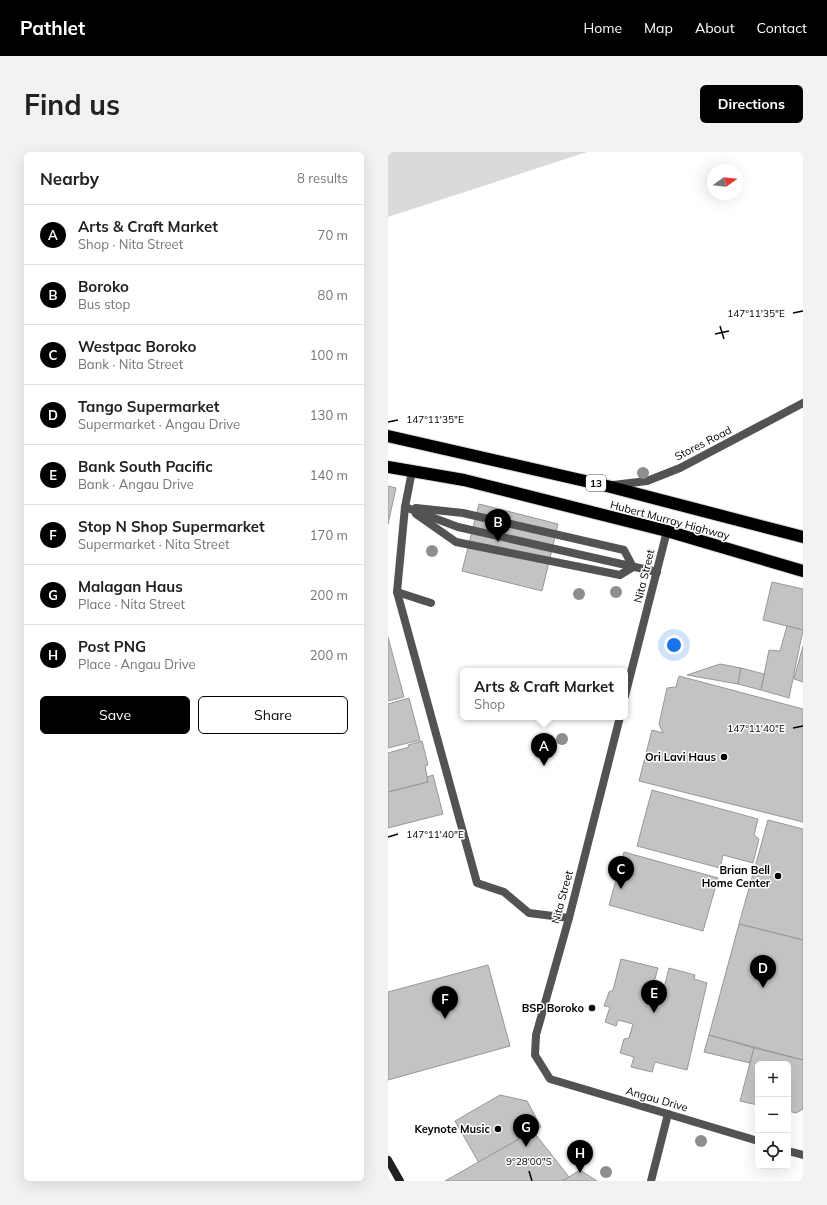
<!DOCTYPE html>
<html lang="en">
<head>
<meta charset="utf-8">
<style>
	:root { --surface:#fff; --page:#f2f2f2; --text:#202124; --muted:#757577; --line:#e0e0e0; --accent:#000 }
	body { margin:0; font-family:Mulish,sans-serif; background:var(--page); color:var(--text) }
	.controls { position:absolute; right:12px; bottom:12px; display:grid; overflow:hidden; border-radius:6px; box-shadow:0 4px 16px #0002 }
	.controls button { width:36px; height:36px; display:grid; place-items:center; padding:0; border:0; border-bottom:1px solid var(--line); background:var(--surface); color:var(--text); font:20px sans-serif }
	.compass { position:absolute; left:319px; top:12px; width:36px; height:36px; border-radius:50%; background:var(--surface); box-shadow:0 4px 16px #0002; rotate:75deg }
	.you { position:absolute; left:286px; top:493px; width:14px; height:14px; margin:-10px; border:3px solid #fff; border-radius:50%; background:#1a73e8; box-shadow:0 0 0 6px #1a73e833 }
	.badge { display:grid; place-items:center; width:26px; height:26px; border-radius:50%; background:var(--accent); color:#fff; font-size:13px; font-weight:700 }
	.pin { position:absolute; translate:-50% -33px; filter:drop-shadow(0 1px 2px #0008) }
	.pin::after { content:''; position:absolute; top:21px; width:14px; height:12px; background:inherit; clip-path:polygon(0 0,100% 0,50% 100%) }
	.popup { position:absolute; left:72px; top:516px; width:168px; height:52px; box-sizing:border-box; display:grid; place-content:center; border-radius:6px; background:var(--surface); filter:drop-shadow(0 1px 3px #0005); font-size:13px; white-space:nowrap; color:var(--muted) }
	.popup b { font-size:15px; color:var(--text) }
	.popup::after { content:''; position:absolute; left:50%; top:100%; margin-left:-8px; border:8px solid transparent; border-top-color:var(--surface) }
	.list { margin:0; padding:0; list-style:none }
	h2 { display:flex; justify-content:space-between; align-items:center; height:52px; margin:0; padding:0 16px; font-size:17px }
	h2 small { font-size:13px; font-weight:400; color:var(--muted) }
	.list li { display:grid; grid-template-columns:26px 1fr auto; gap:12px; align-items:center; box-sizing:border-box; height:60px; padding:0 16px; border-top:1px solid var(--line) }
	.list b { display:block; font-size:15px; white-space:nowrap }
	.list p { margin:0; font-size:13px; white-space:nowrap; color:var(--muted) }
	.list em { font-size:13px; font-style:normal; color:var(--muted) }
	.actions { display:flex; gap:8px; padding:12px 16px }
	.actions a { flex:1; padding:9px 0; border:1px solid var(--accent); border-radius:6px; text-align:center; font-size:14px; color:var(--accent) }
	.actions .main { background:var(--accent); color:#fff }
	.icon { flex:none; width:22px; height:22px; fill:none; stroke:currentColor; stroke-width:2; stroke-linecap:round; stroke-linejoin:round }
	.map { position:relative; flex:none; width:415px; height:1029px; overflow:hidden; border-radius:6px }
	header { display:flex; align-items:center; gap:24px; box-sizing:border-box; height:56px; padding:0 20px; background:var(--accent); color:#fff }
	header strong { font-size:19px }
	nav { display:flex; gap:22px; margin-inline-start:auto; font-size:14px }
	.intro { display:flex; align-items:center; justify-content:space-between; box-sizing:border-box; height:96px; padding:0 24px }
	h1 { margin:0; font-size:28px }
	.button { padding:10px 18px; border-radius:6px; background:var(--accent); color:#fff; font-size:14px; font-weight:700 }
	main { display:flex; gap:24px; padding:0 24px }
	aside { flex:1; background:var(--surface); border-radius:6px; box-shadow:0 4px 16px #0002 }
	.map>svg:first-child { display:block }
	.green { fill:#dadada }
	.building { fill:#c3c3c3; stroke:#979797 }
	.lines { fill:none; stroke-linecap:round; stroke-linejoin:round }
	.highway-casing { stroke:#dbdbdb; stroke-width:14 }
	.lane { stroke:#535353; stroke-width:8 }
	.street { stroke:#535353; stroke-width:8 }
	.secondary { stroke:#202020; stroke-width:8 }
	.highway { stroke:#000; stroke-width:12 }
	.tree { fill:#8e8e8e }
	.ticks { fill:none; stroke:#000; stroke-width:1.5 }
	.poi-dot { fill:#000; stroke:#fff; stroke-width:1.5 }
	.labels { text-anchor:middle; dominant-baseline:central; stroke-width:3; stroke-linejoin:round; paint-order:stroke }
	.shield { fill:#fff; stroke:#4c4c4c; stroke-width:1 }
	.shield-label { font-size:10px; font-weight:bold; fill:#000 }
	.street-label { font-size:11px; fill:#000; stroke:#fff }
	.poi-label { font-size:11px; font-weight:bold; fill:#000; stroke:#fff; text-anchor:end }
	.ticks-label { font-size:10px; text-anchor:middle; fill:#000; stroke:#fff; stroke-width:3; stroke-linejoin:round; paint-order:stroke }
</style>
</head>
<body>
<header>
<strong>Pathlet</strong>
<nav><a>Home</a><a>Map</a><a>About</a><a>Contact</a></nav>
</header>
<div class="intro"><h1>Find us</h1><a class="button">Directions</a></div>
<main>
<aside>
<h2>Nearby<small>8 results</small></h2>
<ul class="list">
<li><span class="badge">A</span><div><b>Arts &amp; Craft Market</b><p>Shop · Nita Street</p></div><em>70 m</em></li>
<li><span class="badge">B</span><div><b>Boroko</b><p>Bus stop</p></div><em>80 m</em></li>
<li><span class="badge">C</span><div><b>Westpac Boroko</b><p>Bank · Nita Street</p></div><em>100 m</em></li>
<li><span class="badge">D</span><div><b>Tango Supermarket</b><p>Supermarket · Angau Drive</p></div><em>130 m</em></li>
<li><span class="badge">E</span><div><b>Bank South Pacific</b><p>Bank · Angau Drive</p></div><em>140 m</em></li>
<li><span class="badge">F</span><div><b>Stop N Shop Supermarket</b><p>Supermarket · Nita Street</p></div><em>170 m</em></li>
<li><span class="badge">G</span><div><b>Malagan Haus</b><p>Place · Nita Street</p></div><em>200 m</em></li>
<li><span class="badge">H</span><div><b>Post PNG</b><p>Place · Angau Drive</p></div><em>200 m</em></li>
</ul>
<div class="actions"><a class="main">Save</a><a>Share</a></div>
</aside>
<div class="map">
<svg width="415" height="1029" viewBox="0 0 415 1029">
	<rect width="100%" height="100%" fill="#fff"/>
	<path class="green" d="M0,0H199L0,65Z"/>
	<g class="building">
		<path d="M0,334L8,336L0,372Z"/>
		<path d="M91,352L170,372L154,439L74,419Z"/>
		<path d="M384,430L415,437V478L375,468Z"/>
		<path d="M399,474L415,478L401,546L373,538L381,498L392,499Z"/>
		<path d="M0,485L16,545L0,549Z"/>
		<path d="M415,494V530L406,527Z"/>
		<path d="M332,512L353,516L350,532L299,523Z"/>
		<path d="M353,516L376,522L373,538L350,532Z"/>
		<path d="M291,524L415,557V670L251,629L264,578L275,581L271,572L279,536L288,535Z"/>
		<path d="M21,546L32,588L0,596V552Z"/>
		<path d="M34,589L40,613L37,614L40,630L0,640V601L21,595L20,593Z"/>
		<path d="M45,623L55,662L0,676V640L40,630L39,625Z"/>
		<path d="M264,638L370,667L366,683L371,687L365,711L335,703L332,716L249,694Z"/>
		<path d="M380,668L415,677V788L351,772Z"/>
		<path d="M236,700L330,726L315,779L221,753Z"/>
		<path d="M351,772L415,788V908L321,883Z"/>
		<path d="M233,807L270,816L264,837L275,840L281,816L307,823L306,827L319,831L299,918L267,910L264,920L243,915L246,905L232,901L236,887L241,886L245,872L230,868L228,874L217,870L222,855L216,854L221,840L225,838Z"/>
		<path d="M100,813L122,894L0,928V840Z"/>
		<path d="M321,883L366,896L362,911L316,900Z"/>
		<path d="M366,896L415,908V957L408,961L400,959V912H370V953L352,949Z"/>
		<path d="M112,943L139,949L153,975L91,1011L67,969Z"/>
		<path d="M145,979L181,1025L174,1029H57Z"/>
		<path d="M192,1018L209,1029H174L181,1025Z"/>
	</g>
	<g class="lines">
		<defs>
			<g id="highway">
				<path d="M0,284L219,334L415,385"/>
				<path d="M0,315L76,328L279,379L415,419"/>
			</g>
		</defs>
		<use href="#highway" class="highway-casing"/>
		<g class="lane">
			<path d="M24,319L17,355L9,440L89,731L116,740L141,761L181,766"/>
			<path d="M17,355L70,375L269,420"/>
			<path d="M28,356L75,361L236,398L245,415"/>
			<path d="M28,362L68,390L232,423L245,415"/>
			<path d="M9,440L43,451"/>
			<path d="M263,1029L280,962"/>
		</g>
		<g class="street">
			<path d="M225,333L259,329L292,316L415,251"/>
			<path d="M237,544L279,379"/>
			<path d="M232,565L181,766L148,883L147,903L162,927L280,962L370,989"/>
			<path d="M400,999L415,1003"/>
		</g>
		<path class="secondary" d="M0,1008L12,1029"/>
		<use href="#highway" class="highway"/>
	</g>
	<g class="tree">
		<circle cx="255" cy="321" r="6"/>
		<circle cx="44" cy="399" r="6"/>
		<circle cx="228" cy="440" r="6"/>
		<circle cx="191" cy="442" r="6"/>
		<circle cx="174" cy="587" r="6"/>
		<circle cx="313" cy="989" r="6"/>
		<circle cx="218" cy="1020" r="6"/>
	</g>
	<path class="ticks" d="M405,161L415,159M332,174L336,187M327,182L341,179M0,270L10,268M405,576L415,574M0,685L10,682M141,1019L144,1029"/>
	<g class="poi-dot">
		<circle cx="336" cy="605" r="4"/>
		<circle cx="390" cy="724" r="4"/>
		<circle cx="204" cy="856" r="4"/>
		<circle cx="110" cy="977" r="4"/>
	</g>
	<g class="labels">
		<rect class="shield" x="198" y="323" width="20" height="16" rx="3"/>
		<g class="shield-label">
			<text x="208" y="331">13</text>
		</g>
		<g class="street-label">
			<text transform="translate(315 291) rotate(-27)">Stores Road</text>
			<text transform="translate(282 368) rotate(15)">Hubert Murray Highway</text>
			<text transform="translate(256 424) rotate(-76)">Nita Street</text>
			<text transform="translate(174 745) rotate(-75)">Nita Street</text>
			<text transform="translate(269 947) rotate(16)">Angau Drive</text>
		</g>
		<g class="poi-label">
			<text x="328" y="605">Ori Lavi Haus</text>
			<text x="382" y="718">Brian Bell<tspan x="382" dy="13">Home Center</tspan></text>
			<text x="196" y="856">BSP Boroko</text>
			<text x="102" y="977">Keynote Music</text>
		</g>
	</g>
	<g class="ticks-label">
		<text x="368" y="165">147°11'35"E</text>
		<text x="47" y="271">147°11'35"E</text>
		<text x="368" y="580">147°11'40"E</text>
		<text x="47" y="686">147°11'40"E</text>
		<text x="141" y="1013">9°28'00"S</text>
	</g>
</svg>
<div class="controls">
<button>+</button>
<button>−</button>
<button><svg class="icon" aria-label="locate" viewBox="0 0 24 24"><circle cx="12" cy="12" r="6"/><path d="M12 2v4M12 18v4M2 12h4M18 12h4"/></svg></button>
</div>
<svg class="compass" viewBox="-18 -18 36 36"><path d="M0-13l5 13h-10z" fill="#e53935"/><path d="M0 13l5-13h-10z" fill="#757577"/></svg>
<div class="you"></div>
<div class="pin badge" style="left:156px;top:614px">A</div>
<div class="popup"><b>Arts &amp; Craft Market</b>Shop</div>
<div class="pin badge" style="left:110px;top:390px">B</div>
<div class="pin badge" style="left:233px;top:737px">C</div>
<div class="pin badge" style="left:375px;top:836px">D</div>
<div class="pin badge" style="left:266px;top:861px">E</div>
<div class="pin badge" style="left:57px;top:867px">F</div>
<div class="pin badge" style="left:138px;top:995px">G</div>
<div class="pin badge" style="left:192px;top:1021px">H</div>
</div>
</main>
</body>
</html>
